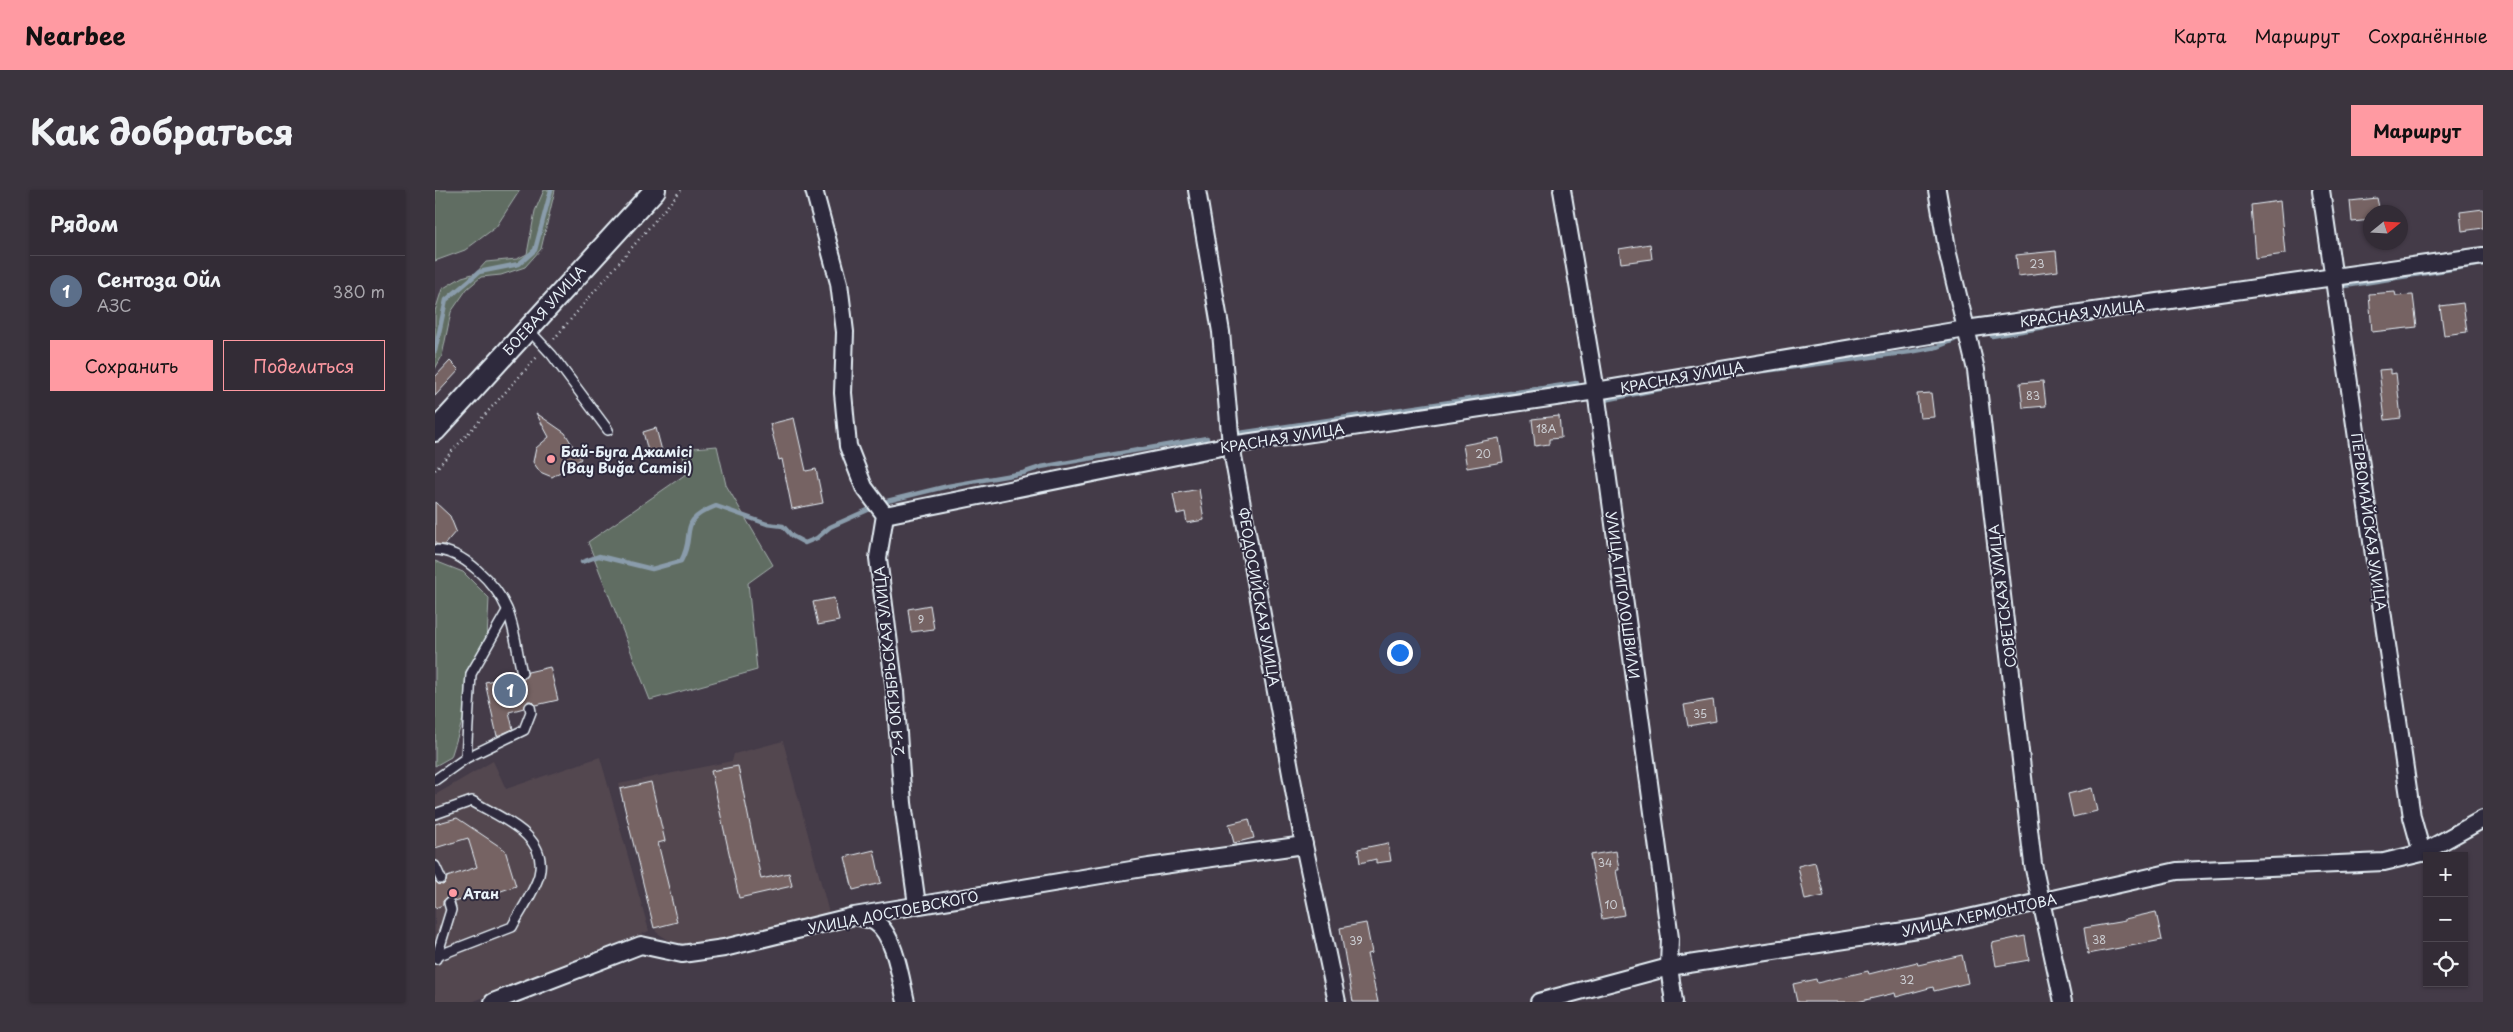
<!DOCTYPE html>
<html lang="ru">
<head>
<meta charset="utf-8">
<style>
	:root { --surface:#332c36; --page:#3b343e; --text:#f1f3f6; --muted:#a9a7ad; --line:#4e4851; --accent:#ff9aa2 }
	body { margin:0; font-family:"Playpen Sans",sans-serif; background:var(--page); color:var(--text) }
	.controls { position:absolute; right:15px; bottom:15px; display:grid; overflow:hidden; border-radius:0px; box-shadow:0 1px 4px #0004 }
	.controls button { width:45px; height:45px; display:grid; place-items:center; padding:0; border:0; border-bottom:1px solid var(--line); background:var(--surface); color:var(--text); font:25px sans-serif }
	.compass { position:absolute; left:1928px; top:15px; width:45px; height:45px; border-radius:50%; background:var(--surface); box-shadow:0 1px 4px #0004; rotate:72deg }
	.you { position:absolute; left:964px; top:462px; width:18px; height:18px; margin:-12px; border:4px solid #fff; border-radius:50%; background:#1a73e8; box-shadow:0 0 0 8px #1a73e833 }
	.badge { display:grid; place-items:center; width:32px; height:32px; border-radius:50%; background:var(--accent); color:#fff; font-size:16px; font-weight:700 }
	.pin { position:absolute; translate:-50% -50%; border:2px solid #fff; box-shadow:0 1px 5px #0006 }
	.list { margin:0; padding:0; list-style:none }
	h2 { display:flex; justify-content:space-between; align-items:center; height:65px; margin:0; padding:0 20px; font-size:21px }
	h2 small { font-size:16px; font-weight:400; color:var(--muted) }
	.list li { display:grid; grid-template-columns:32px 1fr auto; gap:15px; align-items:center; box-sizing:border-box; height:70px; padding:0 20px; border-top:1px solid var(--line) }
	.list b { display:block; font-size:19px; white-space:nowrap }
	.list p { margin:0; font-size:16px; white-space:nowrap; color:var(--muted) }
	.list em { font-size:16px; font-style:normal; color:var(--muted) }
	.actions { display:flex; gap:10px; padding:15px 20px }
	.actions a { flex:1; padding:11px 0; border:1px solid var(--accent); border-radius:0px; text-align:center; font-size:18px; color:var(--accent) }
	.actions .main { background:var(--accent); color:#111 }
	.icon { flex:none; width:28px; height:28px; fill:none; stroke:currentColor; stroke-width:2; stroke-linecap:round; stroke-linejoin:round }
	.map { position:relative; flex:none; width:2048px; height:812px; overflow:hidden; border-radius:0px }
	header { display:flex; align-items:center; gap:30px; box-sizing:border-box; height:70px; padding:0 25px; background:var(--accent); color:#111 }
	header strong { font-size:24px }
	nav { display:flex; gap:28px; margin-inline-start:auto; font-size:18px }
	.intro { display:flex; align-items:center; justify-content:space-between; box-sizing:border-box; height:120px; padding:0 30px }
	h1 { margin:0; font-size:35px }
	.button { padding:12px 22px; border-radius:0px; background:var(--accent); color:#111; font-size:18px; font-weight:700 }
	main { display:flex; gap:30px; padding:0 30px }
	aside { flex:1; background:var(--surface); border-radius:0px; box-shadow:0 1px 4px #0004 }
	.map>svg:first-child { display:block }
	.built { fill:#534750 }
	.green { fill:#616d62; stroke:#a4afad }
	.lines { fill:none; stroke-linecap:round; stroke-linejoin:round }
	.stream { stroke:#8a9cab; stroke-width:4.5 }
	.building { fill:#766363; stroke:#e8f1f8 }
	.service-casing { stroke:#e8f1f8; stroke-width:12 }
	.minor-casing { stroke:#e8f1f8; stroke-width:20 }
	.tertiary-casing { stroke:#e8f1f8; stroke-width:24 }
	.path { stroke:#e8f1f8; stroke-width:2.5; stroke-dasharray:1 4; stroke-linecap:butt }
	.service { stroke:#2f2a3d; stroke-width:9 }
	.minor { stroke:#2f2a3d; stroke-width:16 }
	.tertiary { stroke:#2f2a3d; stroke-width:20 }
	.poi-dot { fill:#ff9aa2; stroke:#2f2a3d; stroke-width:2 }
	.labels { text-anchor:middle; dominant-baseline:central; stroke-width:4; stroke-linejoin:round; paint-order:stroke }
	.number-label { font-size:11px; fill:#ccced3 }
	.street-label { font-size:14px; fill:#e8f1f8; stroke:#2f2a3d }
	.poi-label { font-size:14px; font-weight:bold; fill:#e8f1f8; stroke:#2f2a3d; text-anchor:start }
</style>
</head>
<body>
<header>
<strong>Nearbee</strong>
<nav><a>Карта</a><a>Маршрут</a><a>Сохранённые</a></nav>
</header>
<div class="intro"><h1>Как добраться</h1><a class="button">Маршрут</a></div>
<main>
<aside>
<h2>Рядом<small></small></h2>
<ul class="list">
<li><span class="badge" style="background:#5c6f8a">1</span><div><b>Сентоза Ойл</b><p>АЗС</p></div><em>380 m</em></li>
</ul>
<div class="actions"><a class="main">Сохранить</a><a>Поделиться</a></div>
</aside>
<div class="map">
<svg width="2048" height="812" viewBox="0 0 2048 812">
	<rect width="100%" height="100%" fill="#443b48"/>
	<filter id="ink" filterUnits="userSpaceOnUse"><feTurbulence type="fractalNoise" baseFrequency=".02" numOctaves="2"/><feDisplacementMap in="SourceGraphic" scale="10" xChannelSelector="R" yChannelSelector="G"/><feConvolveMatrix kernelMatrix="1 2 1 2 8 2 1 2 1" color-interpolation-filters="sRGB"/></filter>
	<g filter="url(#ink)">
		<g class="built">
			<path d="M348,551L394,723L259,759L244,757L221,742L184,594L297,571L299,564Z"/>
			<path d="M165,567L214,741L37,812H0V605L58,571L71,599Z"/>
		</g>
		<g class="green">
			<path d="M0,0H85L61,37L30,60L0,71Z"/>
			<path d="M109,0H120L106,59L90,77L66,85L46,87L32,99L16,122L7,166L0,179V121L7,99L27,87L41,83L51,72L82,69L92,64L100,21Z"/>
			<path d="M282,256L291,295L338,375L313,393L322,480L215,510L153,352L251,284L247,259Z"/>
			<path d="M0,371L28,382L54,408L52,449L31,481L28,529L16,567L0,576Z"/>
		</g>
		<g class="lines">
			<g class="stream">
				<path d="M1904,97L2048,74"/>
				<path d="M1557,146L1659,129"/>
				<path d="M0,161L11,110L44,82L84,74L100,60L116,0"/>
				<path d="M1329,181L1475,162L1502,157L1519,150"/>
				<path d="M1170,210L1235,197"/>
				<path d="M805,243L1142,193"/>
				<path d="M452,311L513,296L588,283L606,277L772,248"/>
				<path d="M147,372L164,366L217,379L246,371C262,343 240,332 281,316L332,334L348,336L357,346L370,353L382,348L395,337L435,319"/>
			</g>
		</g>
		<g class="building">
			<path d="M1942,8L1945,22H1936V30L1917,32L1915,11Z"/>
			<path d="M1845,11L1850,64L1820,68L1816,15Z"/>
			<path d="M2048,19V38L2027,41L2025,22Z"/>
			<path d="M1215,54L1217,69L1186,73L1184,59Z"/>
			<path d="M1621,61L1623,81L1583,86L1581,65Z"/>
			<path d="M1960,102L1961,106L1978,105L1982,137L1937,142L1934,104Z"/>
			<path d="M2028,113L2032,142L2009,145L2005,116Z"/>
			<path d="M15,171L24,180L0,206V187Z"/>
			<path d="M1956,179V184L1961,183L1966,228L1950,230L1944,180Z"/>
			<path d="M1608,191L1611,216L1588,218L1585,193Z"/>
			<path d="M1496,203L1499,227L1485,228L1482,204Z"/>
			<path d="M101,223L130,243L146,269L117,287L105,282L98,272L101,258L114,247Z"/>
			<path d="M1124,226L1126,248L1114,249V254L1100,256L1097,229Z"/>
			<path d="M359,228L371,281L381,279L388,313L357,319L347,269L344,270L335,234Z"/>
			<path d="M221,238L227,261L214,265L208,242Z"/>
			<path d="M1064,248L1068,272L1032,278L1028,255Z"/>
			<path d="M764,299L769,330L752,333L750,322L742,324L738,304Z"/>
			<path d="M0,312L15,326L21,341L9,355L0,354Z"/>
			<path d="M399,408L404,431L383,435L378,412Z"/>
			<path d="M495,415L499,439L476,442L473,419Z"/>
			<path d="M115,477L123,510L101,515L97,511H93L89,518L74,522L78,539L62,546L50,492L81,485L85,489H89L93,482Z"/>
			<path d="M1278,510L1281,531L1253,536L1249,515Z"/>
			<path d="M303,576L326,689L354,683L357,696L304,708L276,581Z"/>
			<path d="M216,592L230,651L223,653L242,732L219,738L185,599Z"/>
			<path d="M1657,598L1662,621L1638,627L1633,604Z"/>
			<path d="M22,628L70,660L81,696L54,705L53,701L20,712L13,707L8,711V715L0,718V691L3,694L8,695L11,692L12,687L42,677L33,648L0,658V634Z"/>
			<path d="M814,629L819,648L799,653L794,634Z"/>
			<path d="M953,653L956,671L941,673V669L925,673L923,659Z"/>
			<path d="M439,660L446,693L418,700L410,667Z"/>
			<path d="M1181,661L1184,680H1181L1189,725L1167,729L1155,665Z"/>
			<path d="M1380,672L1389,706L1370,710L1363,676Z"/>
			<path d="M1721,722L1727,750L1653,764L1649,738L1690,731V729Z"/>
			<path d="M931,733L937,763L932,764L943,812H918L905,738Z"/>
			<path d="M1590,746L1594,770L1561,776L1557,753Z"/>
			<path d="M1527,765L1533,793L1499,801L1498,797L1461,807L1460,803L1422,812H1362L1358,794L1381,789L1382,793L1433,781L1434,784L1482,772L1483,775Z"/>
		</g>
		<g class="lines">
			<defs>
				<g id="service">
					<path d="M93,139L117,165L173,240"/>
					<path d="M0,360C28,360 61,394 72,419C80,438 82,463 87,483"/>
					<path d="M31,568L36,484L72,421"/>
					<path d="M0,590L31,568L89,540L96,522L95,517"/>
					<path d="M0,624L37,611C65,628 114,645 104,685C100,701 84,723 77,737L2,766"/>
					<path d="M0,676L6,689"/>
					<path d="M1,769L16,720L14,713"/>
				</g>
				<g id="minor">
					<path d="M379,0L404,93L410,142L408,203L413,256L429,297L450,325L443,368L460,501L468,613L482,715"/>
					<path d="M762,0L786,142L796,255L869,655L902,812"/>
					<path d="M1127,0L1161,201L1235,748L1234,777L1239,812"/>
					<path d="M1502,0L1513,64L1541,180L1598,674L1628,812"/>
					<path d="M1886,0L1977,627L1987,663"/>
					<path d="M450,325L796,255L1161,201L1531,139L2048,66"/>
					<path d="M421,726C426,728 435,729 440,732C460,744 466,791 471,812"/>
					<path d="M58,812L206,755L247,764L289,758L419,726L714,677L869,655"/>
					<path d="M1104,812L1234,777L1489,738L1742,681L1949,672L1987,663L2048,629"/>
				</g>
				<path id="tertiary" d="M0,241L220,0"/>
			</defs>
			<use href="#service" class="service-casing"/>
			<use href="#minor" class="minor-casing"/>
			<use href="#tertiary" class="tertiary-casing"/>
			<g class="path">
				<path d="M119,149L246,0"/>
				<path d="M0,280L103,166"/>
			</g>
			<use href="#service" class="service"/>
			<use href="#minor" class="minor"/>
			<use href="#tertiary" class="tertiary"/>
		</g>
	</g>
	<g class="poi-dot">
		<circle cx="116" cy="269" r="5"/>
		<circle cx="18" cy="703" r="5"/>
	</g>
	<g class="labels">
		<g class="number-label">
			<text x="1602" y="73">23</text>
			<text x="1598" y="205">83</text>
			<text x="1111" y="238">18А</text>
			<text x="1048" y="263">20</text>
			<text x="486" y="429">9</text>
			<text x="1265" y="523">35</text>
			<text x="1170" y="672">34</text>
			<text x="1176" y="714">10</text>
			<text x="1664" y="749">38</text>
			<text x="921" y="750">39</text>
			<text x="1472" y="789">32</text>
		</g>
		<g class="street-label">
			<text transform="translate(109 120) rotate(-48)">БОЕВАЯ УЛИЦА</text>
			<text transform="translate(1647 123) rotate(-8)">КРАСНАЯ УЛИЦА</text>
			<text transform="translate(1247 187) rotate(-10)">КРАСНАЯ УЛИЦА</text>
			<text transform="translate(847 248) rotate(-9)">КРАСНАЯ УЛИЦА</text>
			<text transform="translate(1934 332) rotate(82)">ПЕРВОМАЙСКАЯ УЛИЦА</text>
			<text transform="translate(1188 405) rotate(82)">УЛИЦА ГИГОЛОШВИЛИ</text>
			<text transform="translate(1567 406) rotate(-97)">СОВЕТСКАЯ УЛИЦА</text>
			<text transform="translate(824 407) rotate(80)">ФЕОДОСИЙСКАЯ УЛИЦА</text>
			<text transform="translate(454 471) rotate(-96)">2-Я ОКТЯБРЬСКАЯ УЛИЦА</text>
			<text transform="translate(458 722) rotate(-11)">УЛИЦА ДОСТОЕВСКОГО</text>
			<text transform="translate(1544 725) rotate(-12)">УЛИЦА ЛЕРМОНТОВА</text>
		</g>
		<g class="poi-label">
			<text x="126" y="261">Бай-Буга Джамісі<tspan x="126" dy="16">(Bay Buğa Camisi)</tspan></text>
			<text x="28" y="703">Атан</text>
		</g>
	</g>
</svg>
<div class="controls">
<button>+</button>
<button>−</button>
<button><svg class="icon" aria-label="locate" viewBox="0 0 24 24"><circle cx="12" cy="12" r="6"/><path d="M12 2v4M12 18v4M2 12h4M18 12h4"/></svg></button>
</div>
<svg class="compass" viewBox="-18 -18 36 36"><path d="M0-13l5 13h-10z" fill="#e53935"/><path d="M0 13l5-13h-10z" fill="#a9a7ad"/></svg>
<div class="you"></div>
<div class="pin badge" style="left:75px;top:500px;background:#5c6f8a">1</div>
</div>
</main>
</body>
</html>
